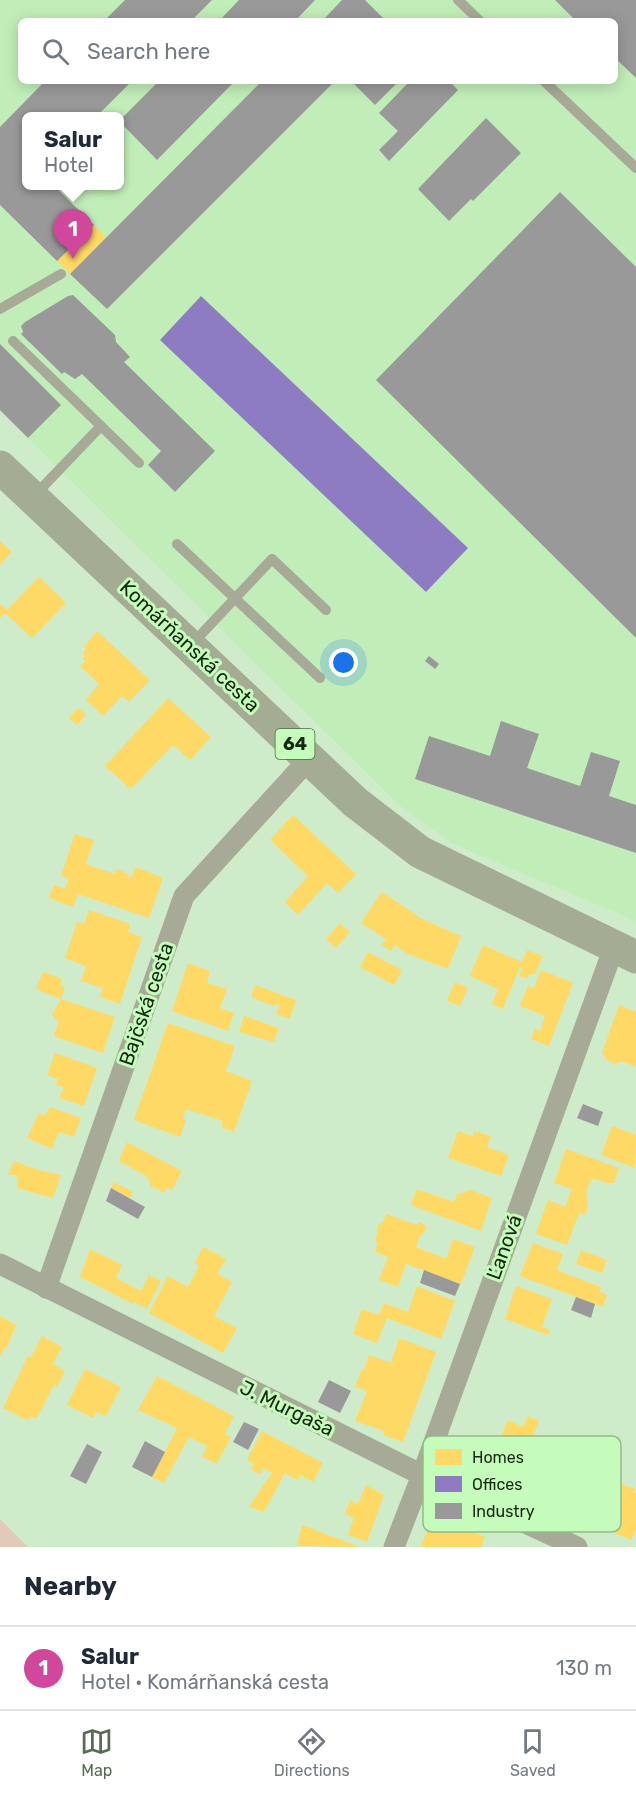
<!DOCTYPE html>
<html lang="en">
<head>
<meta charset="utf-8">
<style>
	:root { --surface:#fff; --page:#f2f2f3; --text:#1f2937; --muted:#747a83; --line:#e0e1e3; --accent:#566d52 }
	body { margin:0; font-family:Rubik,sans-serif; background:var(--page); color:var(--text) }
	.you { position:absolute; left:344px; top:663px; width:21px; height:21px; margin:-15px; border:4px solid #fff; border-radius:50%; background:#1a73e8; box-shadow:0 0 0 9px #1a73e833 }
	.badge { display:grid; place-items:center; width:39px; height:39px; border-radius:50%; background:var(--accent); color:#fff; font-size:20px; font-weight:700 }
	.pin { position:absolute; translate:-50% -50px; filter:drop-shadow(0 2px 3px #0008) }
	.pin::after { content:''; position:absolute; top:32px; width:21px; height:18px; background:inherit; clip-path:polygon(0 0,100% 0,50% 100%) }
	.popup { position:absolute; left:22px; top:112px; width:102px; height:78px; box-sizing:border-box; display:grid; place-content:center; border-radius:9px; background:var(--surface); filter:drop-shadow(0 2px 4px #0005); font-size:20px; white-space:nowrap; color:var(--muted) }
	.popup b { font-size:22px; color:var(--text) }
	.popup::after { content:''; position:absolute; left:50%; top:100%; margin-left:-12px; border:12px solid transparent; border-top-color:var(--surface) }
	.list { margin:0; padding:0; list-style:none }
	h2 { display:flex; justify-content:space-between; align-items:center; height:78px; margin:0; padding:0 24px; font-size:26px }
	h2 small { font-size:20px; font-weight:400; color:var(--muted) }
	.list li { display:grid; grid-template-columns:39px 1fr auto; gap:18px; align-items:center; box-sizing:border-box; height:84px; padding:0 24px; border-top:2px solid var(--line) }
	.list b { display:block; font-size:22px; white-space:nowrap }
	.list p { margin:0; font-size:20px; white-space:nowrap; color:var(--muted) }
	.list em { font-size:20px; font-style:normal; color:var(--muted) }
	.icon { flex:none; width:33px; height:33px; fill:none; stroke:currentColor; stroke-width:2; stroke-linecap:round; stroke-linejoin:round }
	.map { position:relative; flex:none; width:636px; height:1547px; overflow:hidden }
	.search { position:absolute; background:var(--surface); box-shadow:0 3px 15px #0003; left:18px; right:18px; top:18px; height:66px; display:flex; align-items:center; gap:15px; box-sizing:border-box; padding:0 21px; border-radius:9px; color:var(--muted); font-size:22px }
	.sheet { height:162px; background:var(--surface) }
	nav { display:flex; justify-content:space-around; align-items:center; box-sizing:border-box; height:84px; border-top:2px solid var(--line); background:var(--surface); font-size:16px; color:var(--muted) }
	nav a { display:grid; justify-items:center; gap:3px }
	nav .on { color:var(--accent) }
	.map>svg:first-child { display:block }
	.built { fill:#c1eeb8; fill-rule:evenodd }
	.green { fill:#e2caba }
	.homes { fill:#ffd966 }
	.offices { fill:#8e7cc3 }
	.industry { fill:#999 }
	.lines { fill:none; stroke-linecap:round; stroke-linejoin:round }
	.service { stroke:#a7aa97; stroke-width:10 }
	.minor { stroke:#a7aa97; stroke-width:21 }
	.primary { stroke:#a4ac94; stroke-width:33 }
	.labels { text-anchor:middle; dominant-baseline:central; stroke-width:6; stroke-linejoin:round; paint-order:stroke }
	.shield { fill:#c5fbbb; stroke:#4a6844; stroke-width:1.5 }
	.shield-label { font-size:18px; font-weight:bold; fill:#152911 }
	.street-label { font-size:20px; fill:#152911; stroke:#c5fbbb }
	.key { fill:#c5fbbb; stroke:#90bc88; stroke-width:1.5 }
	.key-label { font-size:16px; fill:#152911 }
</style>
</head>
<body>
<div class="map">
<svg width="636" height="1547" viewBox="0 0 636 1547">
	<rect width="100%" height="100%" fill="#cfecca"/>
	<path class="built" d="M0,0H636V921L453,844L399,805L0,411ZM21,21H615V81H21ZM26,116H119V186H26Z"/>
	<path class="green" d="M0,1519L28,1547H0Z"/>
	<g class="homes">
		<path d="M94,225L106,237L70,274L57,261Z"/>
		<path d="M0,541L12,552L0,565Z"/>
		<path d="M39,577L66,603L32,638L5,613L0,618V604L7,610Z"/>
		<path d="M97,631L150,680L129,702L122,696L103,716L86,700L99,684L80,666L85,662L82,659L85,656L83,653L86,649L84,647Z"/>
		<path d="M168,698L211,737L190,760L173,745L131,789L105,766Z"/>
		<path d="M78,708L86,715L77,725L69,718Z"/>
		<path d="M293,815L356,874L338,893L327,883L298,915L285,902L308,876L270,840Z"/>
		<path d="M75,834L94,840L86,864L115,874L117,869L129,874L127,878L132,876L136,867L163,878L149,918L78,894L73,907L49,898L54,885L65,889L69,879L61,876Z"/>
		<path d="M382,892L422,919L461,936L448,969L408,954L395,945L391,951L382,945L386,939L361,923Z"/>
		<path d="M89,910L130,924L128,932L142,937L120,1004L100,997L103,988L81,981L86,966L65,958L77,922L84,924Z"/>
		<path d="M340,923L350,932L336,948L326,939Z"/>
		<path d="M483,945L522,962L527,950L543,956L535,974L528,975L527,979L519,976L523,968L520,967L503,1009L492,1004L498,989L470,976Z"/>
		<path d="M368,952L402,970L394,985L360,967Z"/>
		<path d="M188,963L210,971L207,983L227,989L220,1008L234,1013L228,1031L172,1011Z"/>
		<path d="M541,970L573,983L549,1046L531,1039L535,1029L540,1031L545,1016L520,1006L528,986L534,988Z"/>
		<path d="M43,972L62,979L60,986L65,987L61,999L36,989Z"/>
		<path d="M455,982L468,988L460,1006L447,1001Z"/>
		<path d="M255,985L296,1000L290,1019L276,1014L280,1005L275,1004L274,1006L251,997Z"/>
		<path d="M61,999L115,1017L103,1053L54,1036L59,1021L52,1015Z"/>
		<path d="M619,1005L636,1012V1067L621,1061L615,1064L607,1060L602,1053Z"/>
		<path d="M244,1016L279,1028L274,1042L239,1032Z"/>
		<path d="M168,1023L235,1046L226,1071L252,1081L234,1132L221,1127L223,1121L186,1109L183,1119L186,1120L180,1137L134,1120Z"/>
		<path d="M55,1053L97,1068L84,1106L59,1098L64,1087L56,1085L58,1079L47,1075Z"/>
		<path d="M50,1107L81,1118L74,1137L59,1132L52,1149L27,1138L39,1113L45,1116Z"/>
		<path d="M612,1126L636,1135L635,1168L601,1155Z"/>
		<path d="M458,1131L473,1136L474,1131L491,1136L487,1147L509,1155L501,1176L448,1158Z"/>
		<path d="M127,1142L182,1171L172,1190L167,1187L164,1193L150,1185L148,1177L119,1161Z"/>
		<path d="M566,1149L619,1168L614,1183H607L595,1179H591L586,1193L588,1205L585,1215L579,1213L567,1245L536,1234L548,1200L565,1207L572,1189L554,1183Z"/>
		<path d="M14,1161L38,1170L61,1175L53,1198L17,1188L18,1176L8,1174Z"/>
		<path d="M114,1182L133,1192L130,1198L111,1188Z"/>
		<path d="M417,1189L454,1202L457,1194L471,1190L492,1198L481,1231L411,1205Z"/>
		<path d="M386,1214L416,1225L420,1222L424,1224L427,1229L420,1236L416,1247L439,1256L446,1259L453,1239L475,1247L461,1284L406,1264L398,1287L379,1280L388,1257L375,1252L378,1243L375,1242L378,1233L377,1229L379,1224L383,1222Z"/>
		<path d="M533,1243L563,1254L557,1270L601,1287L600,1292L607,1295L603,1307L520,1276Z"/>
		<path d="M203,1247L226,1259L217,1274L232,1282L214,1316L237,1328L223,1353L149,1313L168,1276L188,1287L199,1266L195,1263Z"/>
		<path d="M90,1249L122,1265L116,1278L141,1291L149,1275L161,1281L147,1309L134,1302L133,1304L80,1277Z"/>
		<path d="M581,1250L607,1260L602,1273L576,1264Z"/>
		<path d="M417,1286L455,1301L441,1339L387,1318L377,1343L353,1334L362,1309L379,1315L384,1303L408,1312Z"/>
		<path d="M516,1286L552,1299L542,1327L550,1330L548,1335L505,1319Z"/>
		<path d="M0,1316L16,1325L7,1348L5,1347L0,1356Z"/>
		<path d="M42,1336L62,1347L53,1364L65,1371L57,1387L54,1385L37,1418L32,1417L27,1420L3,1408L28,1356L31,1357Z"/>
		<path d="M399,1338L436,1352L403,1442L383,1435L384,1431L355,1421L367,1391L355,1387L362,1369L364,1370L369,1355L391,1363Z"/>
		<path d="M85,1369L121,1387L106,1416L96,1412L93,1418L67,1405Z"/>
		<path d="M157,1376L234,1416L225,1434L231,1437L217,1464L202,1457L207,1446L189,1437L164,1483L152,1477L177,1428L138,1410Z"/>
		<path d="M528,1416L539,1421L526,1454L556,1466L548,1485L541,1482L533,1499L451,1466L458,1446L476,1454L478,1446L495,1453L508,1420L523,1427Z"/>
		<path d="M262,1431L323,1463L313,1482L300,1475L298,1480L285,1473L264,1512L249,1507L272,1473L263,1468L260,1474L251,1470L254,1464L247,1460Z"/>
		<path d="M560,1474L576,1481L570,1490L575,1493L567,1513L547,1505Z"/>
		<path d="M615,1481L635,1489L634,1492L636,1493V1529L631,1540L596,1525Z"/>
		<path d="M366,1485L384,1495L367,1542L348,1535L354,1518L345,1514L350,1500L358,1504Z"/>
		<path d="M433,1515L485,1537L481,1547H421Z"/>
		<path d="M302,1525L360,1547L297,1546Z"/>
	</g>
	<path class="offices" d="M201,296L468,548L426,592L160,340Z"/>
	<g class="industry">
		<path d="M125,0H212L191,21H104Z"/>
		<path d="M239,0H315L295,21H219Z"/>
		<path d="M342,0H365L386,21H322Z"/>
		<path d="M555,0H636V78L615,58V21H576Z"/>
		<path d="M45,81H132L97,116H26V186H54L94,225L57,261L0,205V127Z"/>
		<path d="M159,81H235L157,160L119,121Z"/>
		<path d="M262,81H335L107,309L70,274Z"/>
		<path d="M351,81H399L375,105Z"/>
		<path d="M410,81H449L458,90L389,161L379,150L398,131L379,113Z"/>
		<path d="M486,118L521,153L473,201L471,199L449,221L418,189Z"/>
		<path d="M560,192L636,267V638L376,380Z"/>
		<path d="M73,295L115,335L116,342L130,357L124,362L215,451L175,492L148,465L161,451L82,374L75,379L64,372L62,374L21,334L23,332L21,326L25,322L68,296Z"/>
		<path d="M0,344L61,405L28,438L0,410Z"/>
		<path d="M429,656L439,664L435,669L425,661Z"/>
		<path d="M501,721L539,734L527,768L580,786L591,752L620,761L609,796L636,805V853L415,779L429,736L490,756Z"/>
		<path d="M583,1104L603,1112L598,1126L577,1118Z"/>
		<path d="M111,1188L145,1207L138,1219L106,1201Z"/>
		<path d="M424,1270L460,1284L455,1296L420,1283Z"/>
		<path d="M576,1297L595,1304L591,1318L571,1310Z"/>
		<path d="M329,1380L351,1391L340,1413L318,1402Z"/>
		<path d="M244,1422L259,1429L248,1450L233,1442Z"/>
		<path d="M145,1441L165,1452L152,1477L132,1467Z"/>
		<path d="M87,1444L102,1452L86,1484L70,1476Z"/>
	</g>
	<g class="lines">
		<g class="service">
			<path d="M458,0L480,21"/>
			<path d="M544,81L636,168"/>
			<path d="M0,309L61,274"/>
			<path d="M13,341L101,426L35,495"/>
			<path d="M101,426L139,463"/>
			<path d="M177,544L320,678"/>
			<path d="M193,643L272,559L326,610"/>
		</g>
		<g class="minor">
			<path d="M0,1264L422,1475L577,1547"/>
			<path d="M46,1288L184,896L310,758"/>
			<path d="M394,1547L422,1475L614,947"/>
		</g>
		<path class="primary" d="M0,467L355,802L420,852L636,957"/>
	</g>
	<g class="labels">
		<rect class="shield" x="275.5" y="729" width="39" height="30" rx="4.5"/>
		<g class="shield-label">
			<text x="295" y="744">64</text>
		</g>
		<g class="street-label">
			<text transform="translate(190 646) rotate(43)">Komárňanská cesta</text>
			<text transform="translate(146 1004) rotate(-71)">Bajčská cesta</text>
			<text transform="translate(504 1247) rotate(-70)">Ľanová</text>
			<text transform="translate(287 1408) rotate(26)">J. Murgaša</text>
		</g>
	</g>
	<rect x="423" y="1436" width="198" height="96" rx="9" class="key"/>
	<rect x="435" y="1449" width="27" height="16" fill="#ffd966"/>
	<rect x="435" y="1476" width="27" height="16" fill="#8e7cc3"/>
	<rect x="435" y="1503" width="27" height="16" fill="#999"/>
	<g class="key-label">
		<text x="472" y="1463">Homes</text>
		<text x="472" y="1490">Offices</text>
		<text x="472" y="1517">Industry</text>
	</g>
</svg>
<div class="you"></div>
<div class="pin badge" style="left:73px;top:259px;background:#d1479c">1</div>
<div class="popup"><b>Salur</b>Hotel</div>
<div class="search"><svg class="icon" aria-label="search" viewBox="0 0 24 24"><circle cx="10" cy="10" r="6"/><path d="M15 15l6 6"/></svg>Search here</div>
</div>
<section class="sheet">
<h2>Nearby<small></small></h2>
<ul class="list">
<li><span class="badge" style="background:#d1479c">1</span><div><b>Salur</b><p>Hotel · Komárňanská cesta</p></div><em>130 m</em></li>
</ul>
</section>
<nav>
<a class="on"><svg class="icon" aria-label="map" viewBox="0 0 24 24"><path d="M3 6l6-2 6 2 6-2v14l-6 2-6-2-6 2zM9 4v14M15 6v14"/></svg>Map</a>
<a><svg class="icon" aria-label="directions" viewBox="0 0 24 24"><path d="M12 3l9 9-9 9-9-9zM9 14v-3h6M13 9l2 2-2 2"/></svg>Directions</a>
<a><svg class="icon" aria-label="saved" viewBox="0 0 24 24"><path d="M7 4h10v16l-5-4-5 4z"/></svg>Saved</a>
</nav>
</body>
</html>
